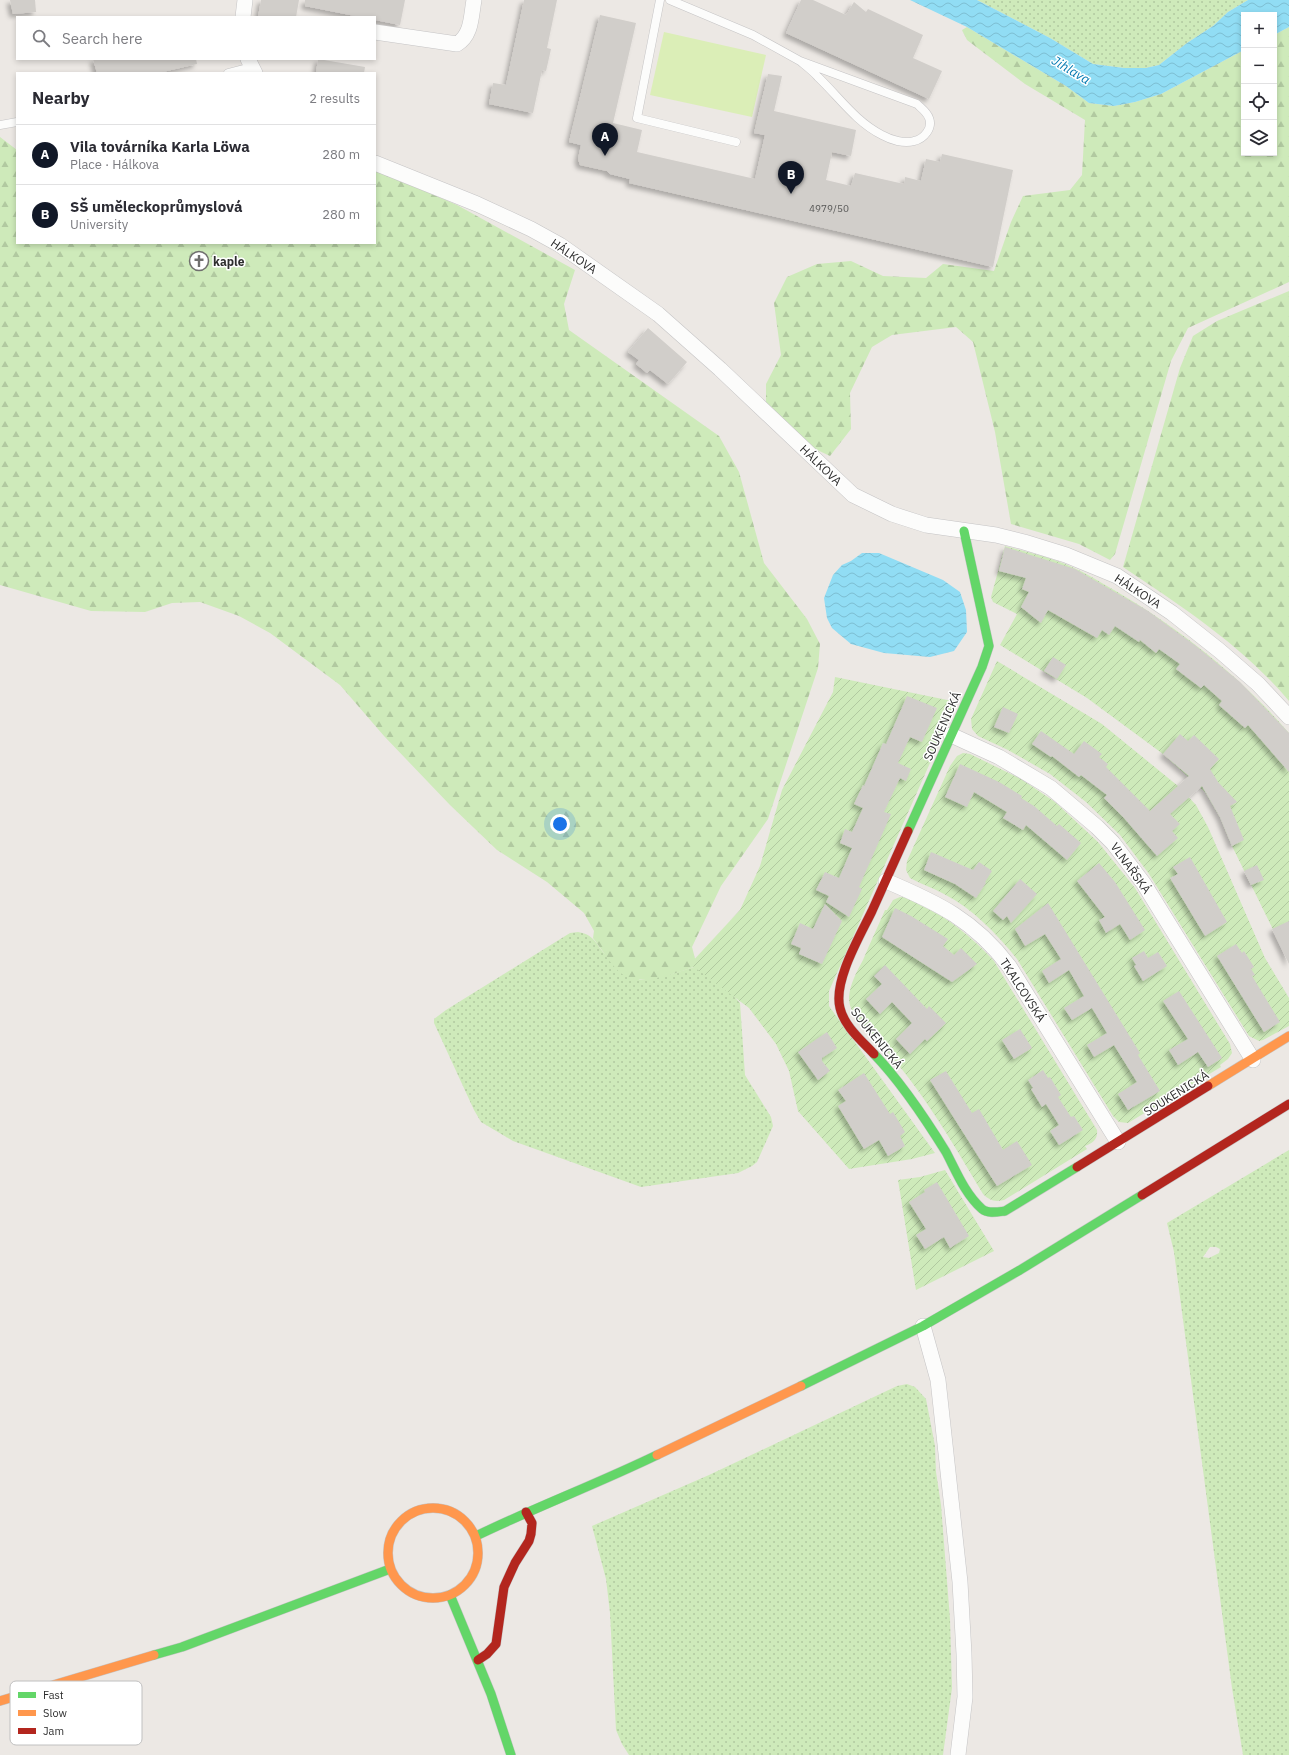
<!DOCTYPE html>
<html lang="en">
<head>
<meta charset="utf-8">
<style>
	:root { --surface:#fff; --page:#f7f7f7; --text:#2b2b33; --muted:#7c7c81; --line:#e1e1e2; --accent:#111827 }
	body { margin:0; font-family:"IBM Plex Sans",sans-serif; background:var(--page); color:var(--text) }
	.controls { position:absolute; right:12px; top:12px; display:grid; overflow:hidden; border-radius:0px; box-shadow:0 2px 6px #0003 }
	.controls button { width:36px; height:36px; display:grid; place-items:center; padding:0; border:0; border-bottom:1px solid var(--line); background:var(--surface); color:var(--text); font:20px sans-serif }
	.you { position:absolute; left:560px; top:824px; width:14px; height:14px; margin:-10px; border:3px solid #fff; border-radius:50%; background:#1a73e8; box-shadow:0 0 0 6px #1a73e833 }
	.badge { display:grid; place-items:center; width:26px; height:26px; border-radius:50%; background:var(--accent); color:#fff; font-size:13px; font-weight:700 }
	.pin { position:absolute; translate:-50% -33px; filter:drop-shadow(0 1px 2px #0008) }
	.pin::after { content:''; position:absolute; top:21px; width:14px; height:12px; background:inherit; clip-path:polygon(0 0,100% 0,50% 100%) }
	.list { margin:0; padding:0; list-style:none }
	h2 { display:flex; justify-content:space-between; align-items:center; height:52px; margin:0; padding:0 16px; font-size:17px }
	h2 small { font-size:13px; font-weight:400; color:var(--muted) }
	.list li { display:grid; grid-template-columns:26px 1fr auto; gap:12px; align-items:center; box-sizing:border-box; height:60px; padding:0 16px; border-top:1px solid var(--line) }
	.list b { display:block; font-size:15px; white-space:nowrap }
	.list p { margin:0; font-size:13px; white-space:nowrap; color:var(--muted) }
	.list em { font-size:13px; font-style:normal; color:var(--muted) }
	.icon { flex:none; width:22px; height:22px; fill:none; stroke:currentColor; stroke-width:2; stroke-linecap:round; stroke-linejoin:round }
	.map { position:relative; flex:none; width:1289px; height:1755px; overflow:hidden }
	.search { position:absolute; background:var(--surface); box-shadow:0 2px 6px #0003; left:16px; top:16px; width:360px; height:44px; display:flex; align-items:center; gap:10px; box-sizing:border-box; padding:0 14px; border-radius:0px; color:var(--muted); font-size:15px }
	.panel { position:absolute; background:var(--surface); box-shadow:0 2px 6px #0003; left:16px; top:72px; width:360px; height:172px; border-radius:0px }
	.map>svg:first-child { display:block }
	.grass { fill:url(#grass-dots); fill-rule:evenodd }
	.forest { fill:url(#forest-firs) }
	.garden { fill:url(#garden-furrows) }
	.pitch { fill:#dbeeb7 }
	.water { fill:url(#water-waves) }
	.building { fill:#d1ceca; filter:url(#shadow) }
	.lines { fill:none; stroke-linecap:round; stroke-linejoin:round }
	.lane-casing { stroke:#c5c4c5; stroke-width:9 }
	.street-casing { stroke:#c5c4c5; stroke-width:16 }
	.fast-casing { stroke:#c5c4c5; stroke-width:10 }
	.slow-casing { stroke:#c5c4c5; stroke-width:10 }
	.jam-casing { stroke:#c5c4c5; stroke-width:10 }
	.lane { stroke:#fcfcfb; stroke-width:8 }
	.street { stroke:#fcfcfb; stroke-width:15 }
	.fast { stroke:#63d668; stroke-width:9 }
	.slow { stroke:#ff974d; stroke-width:9 }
	.jam { stroke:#b3261e; stroke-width:9 }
	.labels { text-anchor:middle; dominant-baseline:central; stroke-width:3; stroke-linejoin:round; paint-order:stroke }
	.number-label { font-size:10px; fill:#585857 }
	.street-label { font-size:12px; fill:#2e2e2e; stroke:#fff }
	.poi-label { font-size:12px; font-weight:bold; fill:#2e2e2e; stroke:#fff; text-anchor:start }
	.water-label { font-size:13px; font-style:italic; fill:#0078b0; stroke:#fff }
	.key { fill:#fff; stroke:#c0c0c0; stroke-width:1 }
	.key-label { font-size:11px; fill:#2e2e2e }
</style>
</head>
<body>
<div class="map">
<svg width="1289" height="1755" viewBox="0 0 1289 1755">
	<defs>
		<pattern id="grass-dots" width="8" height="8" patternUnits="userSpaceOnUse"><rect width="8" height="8" fill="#ceeaba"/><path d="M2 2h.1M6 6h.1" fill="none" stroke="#b1c9a0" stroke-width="1.8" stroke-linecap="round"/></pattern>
		<pattern id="forest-firs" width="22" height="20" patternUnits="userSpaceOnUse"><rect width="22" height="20" fill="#ceeaba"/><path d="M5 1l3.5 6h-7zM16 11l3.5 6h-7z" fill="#b1c9a0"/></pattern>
		<pattern id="garden-furrows" width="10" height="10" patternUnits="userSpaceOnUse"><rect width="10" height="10" fill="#ceeaba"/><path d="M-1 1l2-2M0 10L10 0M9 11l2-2" fill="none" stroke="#b1c9a0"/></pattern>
		<pattern id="water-waves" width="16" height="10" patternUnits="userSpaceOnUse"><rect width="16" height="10" fill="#91ddf4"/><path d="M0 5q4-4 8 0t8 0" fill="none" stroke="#7dbed2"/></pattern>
		<filter id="shadow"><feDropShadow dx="-3.5" dy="3.5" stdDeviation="2" flood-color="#0004"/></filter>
	</defs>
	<rect width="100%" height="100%" fill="#ece8e4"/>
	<g class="grass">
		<path d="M977,0H1248L1228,12L1213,26L1187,43L1159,65L1146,68H1124L1093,64L1050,38Z"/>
		<path d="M578,932C597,935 596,947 609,958C619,966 629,973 640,980L672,974L697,966L718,979L740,1003L745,1075L771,1117L773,1126L757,1162L752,1166L738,1173L641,1187L513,1141L481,1122L474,1110L434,1023V1019L446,1010L570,933Z"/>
		<path d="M1289,1150V1755H1243L1232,1688L1174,1252L1167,1223ZM1210,1247H1216L1220,1249L1219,1253L1209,1258L1203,1257Z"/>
		<path d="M907,1384L915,1387L926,1399L935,1446L936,1472L941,1505L950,1619L952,1688L943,1755H629L622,1744L616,1730L610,1613L606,1579L592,1526L709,1475L897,1386Z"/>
	</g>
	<g class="forest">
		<path d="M967,27L1066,86L1089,103L1114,106L1135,102L1161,94L1244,50V153H1274V35L1289,27V282L1188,328L1171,361L1115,554L1110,560L1079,544L1011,524L995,432L973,342L956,327L892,335L872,347L850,393L851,429L830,456L781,433L766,410V384L781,355L774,303L787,277L817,264L851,261L883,276L926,278L943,264L994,271L1011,222L1023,196L1070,190L1082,175L1085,120L1025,84L967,40L962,30Z"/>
		<path d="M0,137L17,150V243H375V169L457,205L575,270L564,304L569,330L719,436L739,472L764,563L807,619L820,644L818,668L768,819L721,886L692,947L697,966C677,972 641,988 622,974C611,966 602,949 593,938L594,931L584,913L547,882L497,850L450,805L384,736L340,685L270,633L239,616L200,602L172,603L145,612L91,611L0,585Z"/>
		<path d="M1289,291V701C1243,646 1181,606 1123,567L1180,368L1193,336L1217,321Z"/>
	</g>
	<g class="garden">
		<path d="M1005,546C1027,552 1051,557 1072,567C1086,573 1100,582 1114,590C1179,628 1240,676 1289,733V962L1232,846L1220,817L1205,792L1163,754L1087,698L1000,645L1017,614L993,602L991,597Z"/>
		<path d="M997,661L1102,724L1178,786L1196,805L1208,827L1265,958L1289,998V1026L1263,1040L1259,1041L1249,1036L1149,874L1120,835L1086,802L1050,774L1008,750L978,736L972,729L971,719Z"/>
		<path d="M835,677L957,702L829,991V1006L935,1153L912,1159L849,1169L798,1111L789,1071L776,1044L749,1008L690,964L740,910L760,866L782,790L833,692Z"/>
		<path d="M963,753L970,754L1021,779L1055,802L1098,842L1135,888L1230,1044L1232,1053L1228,1059L1220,1065L1221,1067L1128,1123L1119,1122L1113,1116L1017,959C996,933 973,909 944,894C933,888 921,884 910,878L906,870L907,861L950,766L957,756Z"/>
		<path d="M900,897C907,897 914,902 920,905C949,918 972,937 994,961L1097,1130C1098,1139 1093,1143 1085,1146L1087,1149L1004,1200C995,1202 990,1201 983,1194C952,1142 922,1089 880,1044C869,1031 848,1015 849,997C850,984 857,971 863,960C870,943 878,926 885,910H887L893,900Z"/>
		<path d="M945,1170L994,1251L916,1290L898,1180L920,1177Z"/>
	</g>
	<path class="pitch" d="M664,32L766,55L752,117L650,95Z"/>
	<g class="water">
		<path d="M910,0H977L1050,38L1093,64L1124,68H1146L1159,65L1187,43L1213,26L1228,12L1248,0H1289V27L1274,35V15H1244V50L1161,94L1135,102L1114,106L1089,103L1066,86L967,27Z"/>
		<path d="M862,553H879L943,580L960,592L966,610L967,632L954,651L930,657L884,653L851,644L832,628L827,618L824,598L833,575L842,565L851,561Z"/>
	</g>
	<g class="building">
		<path d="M10,0H35L36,12L13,14Z"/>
		<path d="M261,0H299L296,17H258Z"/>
		<path d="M305,0H405L400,25L375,20V17H360L305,6Z"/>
		<path d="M524,0H557L547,48L551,49L546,71L542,70L533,113L489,104L493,83L506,85Z"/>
		<path d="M801,0H813L846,15L854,2L866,12L868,9L923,35L913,58L942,71L929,99L786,33Z"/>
		<path d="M600,15L636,23L613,123L642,130L637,152L755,179L765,135L754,133L768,74L782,76L774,111L856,130L851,156L832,152L826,180L851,186L855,173L904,184L905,177L921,181L926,159L940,162L942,154L1013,170L993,267L629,183L630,179L610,174L607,171L580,165L578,159L581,145L569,142Z"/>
		<path d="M93,59H196L197,64L158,73H97Z"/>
		<path d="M318,59L365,67L364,73H316Z"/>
		<path d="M648,328L687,362L668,384L650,370L647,373L636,364L639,360L628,352Z"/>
		<path d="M1005,547L1075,569L1148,611L1196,646L1240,682L1289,733V772L1248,725L1245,728L1219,705L1222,701L1204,685L1201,688L1176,669L1180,664L1159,649L1156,653L1140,640L1139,642L1115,626L1109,635L1102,630L1097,638L1048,610L1041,623L1021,607L1029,592L1022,589L1026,578L999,571Z"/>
		<path d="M1053,657L1066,665L1057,679L1044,671Z"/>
		<path d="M907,696L937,708L922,742L910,737L898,763L911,769L906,781L900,778L884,812L891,814L859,887L862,889L849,917L826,902L829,896L816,890L825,872L839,878L852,848L840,843L845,829L852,832L863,808L854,804L863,785L864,786L883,743L886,744Z"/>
		<path d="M1003,707L1018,714L1009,733L994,727Z"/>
		<path d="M1041,731L1074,754L1084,741L1102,754L1099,757L1108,764L1106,767L1150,811L1189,776L1163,754L1180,734L1188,741L1194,735L1219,759L1210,769L1218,782L1237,802L1230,806L1244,840L1232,846L1220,817L1202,786L1170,814L1180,824L1172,831L1178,838L1157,856L1124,818L1104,798L1107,795L1081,775L1079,777L1052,756L1051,757L1032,744Z"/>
		<path d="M960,764L999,782L1022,796L1021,798L1034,806L1057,826L1059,824L1081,843L1067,860L1026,825L1023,830L1003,818L1007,812L974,792L967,807L945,797Z"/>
		<path d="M931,852L973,870L979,862L992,871L985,882L986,883L976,898L955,884L924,870Z"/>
		<path d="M1190,857L1227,922L1205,936L1170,878L1178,874L1173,867Z"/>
		<path d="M1099,863L1115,882L1145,930L1130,940L1120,924L1106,933L1099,920L1105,917L1077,881Z"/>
		<path d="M1257,865L1264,880L1251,885L1244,871Z"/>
		<path d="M1020,879L1037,894L1011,923L1007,916L1003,920L993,911Z"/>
		<path d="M1048,903L1140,1053L1138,1055L1160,1091L1128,1110L1118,1094L1137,1082L1114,1045L1094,1057L1087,1045L1107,1033L1092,1008L1072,1020L1064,1008L1084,996L1069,970L1049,983L1042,971L1061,959L1045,934L1025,946L1015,929Z"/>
		<path d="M825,904L842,921L822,964L799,954L801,948L791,944L800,923L813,929Z"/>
		<path d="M895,908L911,916L948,939L943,946L954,955L961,948L977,964L952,982L882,937Z"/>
		<path d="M1289,921V964L1272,929Z"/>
		<path d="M1236,944L1242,953L1244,951L1254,967L1251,969L1255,975L1252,976L1280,1022L1264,1032L1217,956Z"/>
		<path d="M1144,951L1148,958L1158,952L1167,966L1143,981L1134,966L1136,965L1132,958Z"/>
		<path d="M885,965L927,1009L929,1006L946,1023L927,1041L925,1039L910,1054L896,1039L912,1023L892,1002L880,1014L866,999L882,984L874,976Z"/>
		<path d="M1179,991L1222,1058L1208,1067L1198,1052L1178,1065L1169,1050L1188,1039L1163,1001Z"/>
		<path d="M1020,1029L1032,1048L1014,1059L1002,1040Z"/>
		<path d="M827,1032L837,1048L822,1058V1061L830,1071L818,1080L798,1052Z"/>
		<path d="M1043,1070L1048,1078L1050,1077L1061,1095L1058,1097L1071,1117L1074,1116L1083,1130L1059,1145L1050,1131L1059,1125L1046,1104L1042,1107L1031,1089L1033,1088L1028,1080Z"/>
		<path d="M946,1071L972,1113L979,1109L1003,1150L1017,1141L1032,1165L997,1186L930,1080Z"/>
		<path d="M864,1073L890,1114L893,1112L905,1132L900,1136L905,1146L888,1156L879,1140L864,1149L838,1106L846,1101L838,1090Z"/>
		<path d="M937,1182L969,1236L950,1248L944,1237L925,1249L916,1235L926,1229L909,1202L925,1192L924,1190Z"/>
	</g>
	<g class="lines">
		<defs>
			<g id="lane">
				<path d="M660,0L637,118L736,142"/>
				<path d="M670,0L753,35L800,61L917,104C921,108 927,112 929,118C933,128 924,139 914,141C904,144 891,140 882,135C856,122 839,97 818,77C813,71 806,66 800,61"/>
				<path d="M228,73L251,67"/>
				<path d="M0,125L17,122"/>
			</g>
			<g id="street">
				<path d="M243,17L245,0"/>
				<path d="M375,32L457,44C472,35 471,16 474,0"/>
				<path d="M248,59L255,73"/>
				<path d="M375,163L477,204L531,229L560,245L658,314L720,369L853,495L892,514L926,525L996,535L1024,542L1066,555L1117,576L1172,613L1220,651L1258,684L1289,717"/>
				<path d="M951,735L999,757L1051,788L1097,827L1113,843L1144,884L1253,1060"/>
				<path d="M886,881C938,903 974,920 1009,966L1118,1142"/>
				<path d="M923,1326L938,1380L960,1582L964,1654L965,1697L958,1755"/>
			</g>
			<g id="fast">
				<path d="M908,831L982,667L989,646L964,531"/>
				<path d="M874,1054C902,1083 925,1118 946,1152C956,1171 965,1194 982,1209C988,1214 997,1212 1005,1211L1077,1167"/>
				<path d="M801,1386L923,1326L1020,1270L1142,1195"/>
				<path d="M476,1536C536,1507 597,1484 657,1455"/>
				<path d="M450,1595L491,1694L511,1755"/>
				<path d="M154,1655L182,1647L390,1569"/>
			</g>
			<g id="slow">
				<path d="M1208,1086L1289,1036"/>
				<path d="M657,1455L801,1386"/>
				<circle cx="433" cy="1553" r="45"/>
				<path d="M0,1701L154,1655"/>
			</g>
			<g id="jam">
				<path d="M874,1054C862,1041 844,1026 840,1008C833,981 860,936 872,911C884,884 896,858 908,831"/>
				<path d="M1077,1167L1208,1086"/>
				<path d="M1142,1195L1289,1104"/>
				<path d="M478,1660L487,1654L496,1644L504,1587L515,1563L529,1541L531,1534L532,1523L526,1512"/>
			</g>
		</defs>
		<use href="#lane" class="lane-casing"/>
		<use href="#street" class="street-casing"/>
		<use href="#fast" class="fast-casing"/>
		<use href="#slow" class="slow-casing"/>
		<use href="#jam" class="jam-casing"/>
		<use href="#lane" class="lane"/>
		<use href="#street" class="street"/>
		<use href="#fast" class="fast"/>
		<use href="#slow" class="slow"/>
		<use href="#jam" class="jam"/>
	</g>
	<defs>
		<symbol id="church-ring" viewBox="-11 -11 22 22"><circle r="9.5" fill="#fff" stroke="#706f6e" stroke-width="1.5"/><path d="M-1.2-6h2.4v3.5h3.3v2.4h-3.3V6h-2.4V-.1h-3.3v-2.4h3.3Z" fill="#706f6e"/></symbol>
	</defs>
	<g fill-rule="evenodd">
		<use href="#church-ring" x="188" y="250" width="22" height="22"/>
	</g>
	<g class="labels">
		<g class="number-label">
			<text x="829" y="208">4979/50</text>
		</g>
		<g class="street-label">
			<text transform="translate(574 256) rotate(34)">HÁLKOVA</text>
			<text transform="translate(821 465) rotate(44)">HÁLKOVA</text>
			<text transform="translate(1138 591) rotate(33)">HÁLKOVA</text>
			<text transform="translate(942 726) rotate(-66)">SOUKENICKÁ</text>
			<text transform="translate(1131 868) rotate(54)">VLNAŘSKÁ</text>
			<text transform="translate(1023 990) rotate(57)">TKALCOVSKÁ</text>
			<text transform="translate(877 1038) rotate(51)">SOUKENICKÁ</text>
			<text transform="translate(1176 1093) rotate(-32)">SOUKENICKÁ</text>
		</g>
		<g class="poi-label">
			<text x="213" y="261">kaple</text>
		</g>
		<g class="water-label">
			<text transform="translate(1071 70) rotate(31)">Jihlava</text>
		</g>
	</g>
	<rect x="10" y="1681" width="132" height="64" rx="6" class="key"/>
	<rect x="18" y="1692" width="18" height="6" fill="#63d668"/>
	<rect x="18" y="1710" width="18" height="6" fill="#ff974d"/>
	<rect x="18" y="1728" width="18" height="6" fill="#b3261e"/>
	<g class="key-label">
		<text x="43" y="1699">Fast</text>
		<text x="43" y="1717">Slow</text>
		<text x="43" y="1735">Jam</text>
	</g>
</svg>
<div class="controls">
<button>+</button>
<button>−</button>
<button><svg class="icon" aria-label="locate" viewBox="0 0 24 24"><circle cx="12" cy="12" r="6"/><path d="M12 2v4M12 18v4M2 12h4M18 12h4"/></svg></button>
<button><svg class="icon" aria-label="layers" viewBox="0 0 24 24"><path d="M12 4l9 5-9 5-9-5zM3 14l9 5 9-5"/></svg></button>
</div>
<div class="you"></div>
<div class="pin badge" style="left:605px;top:156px">A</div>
<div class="pin badge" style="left:791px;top:194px">B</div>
<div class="search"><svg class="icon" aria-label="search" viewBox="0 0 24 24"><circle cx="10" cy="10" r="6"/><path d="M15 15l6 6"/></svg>Search here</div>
<section class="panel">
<h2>Nearby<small>2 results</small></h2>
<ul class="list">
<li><span class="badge">A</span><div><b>Vila továrníka Karla Löwa</b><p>Place · Hálkova</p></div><em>280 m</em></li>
<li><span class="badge">B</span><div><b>SŠ uměleckoprůmyslová</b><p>University</p></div><em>280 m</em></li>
</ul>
</section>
</div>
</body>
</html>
